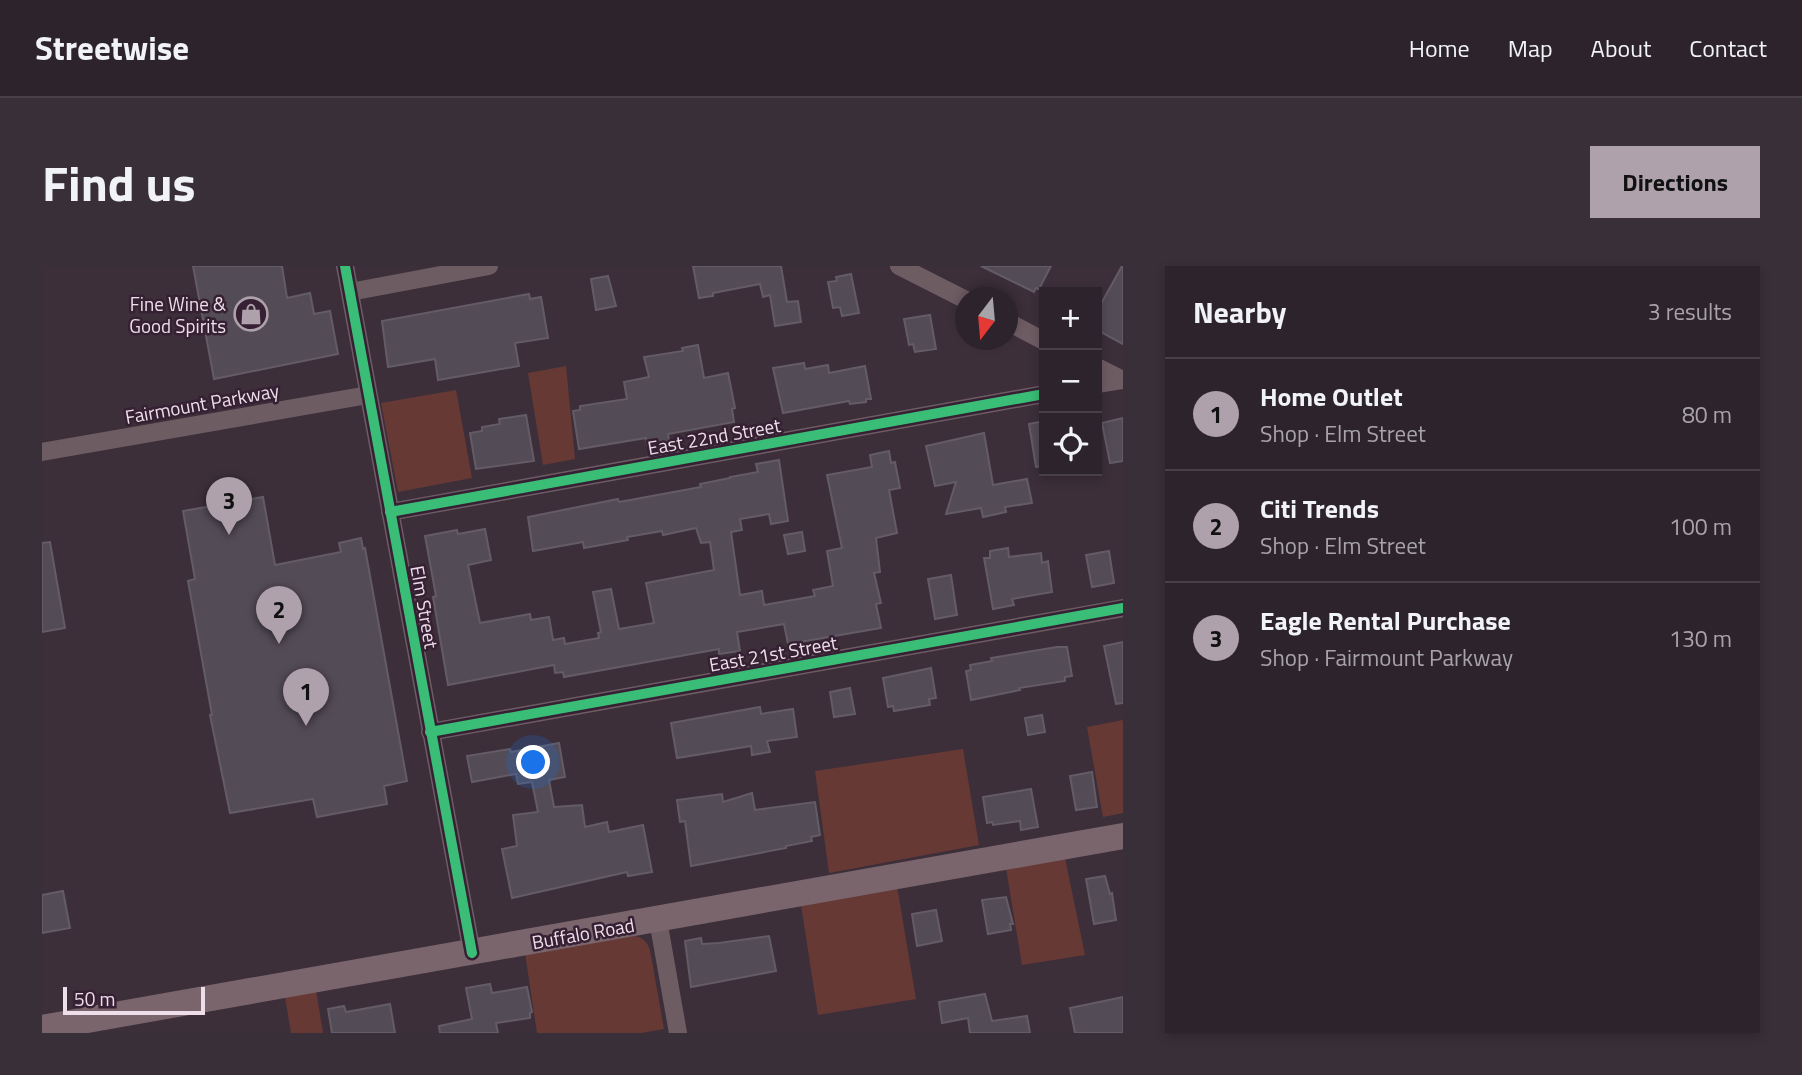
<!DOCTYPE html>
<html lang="en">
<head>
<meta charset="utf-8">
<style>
	:root { --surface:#2d232c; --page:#392f38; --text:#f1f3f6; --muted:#a7a4a9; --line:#484048; --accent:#afa1ac }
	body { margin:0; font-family:"Titillium Web",sans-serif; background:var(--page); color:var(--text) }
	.controls { position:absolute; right:21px; top:21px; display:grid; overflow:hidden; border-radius:0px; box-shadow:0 4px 10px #0003 }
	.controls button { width:63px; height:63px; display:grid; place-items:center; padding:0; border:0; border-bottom:2px solid var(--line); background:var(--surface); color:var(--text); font:35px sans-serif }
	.compass { position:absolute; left:913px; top:21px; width:63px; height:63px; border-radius:50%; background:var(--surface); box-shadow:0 4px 10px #0003; rotate:196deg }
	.scale { position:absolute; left:21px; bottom:18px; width:142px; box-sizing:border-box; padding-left:7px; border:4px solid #eddeea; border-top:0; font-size:19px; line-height:24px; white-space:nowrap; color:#eddeea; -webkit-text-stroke:5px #362033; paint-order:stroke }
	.you { position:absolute; left:492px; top:497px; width:24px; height:24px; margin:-18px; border:5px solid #fff; border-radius:50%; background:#1a73e8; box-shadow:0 0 0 10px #1a73e833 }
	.badge { display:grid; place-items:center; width:46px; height:46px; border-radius:50%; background:var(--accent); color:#111; font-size:23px; font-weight:700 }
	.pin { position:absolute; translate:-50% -58px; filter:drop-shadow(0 2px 4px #0008) }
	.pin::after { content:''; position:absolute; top:37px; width:24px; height:21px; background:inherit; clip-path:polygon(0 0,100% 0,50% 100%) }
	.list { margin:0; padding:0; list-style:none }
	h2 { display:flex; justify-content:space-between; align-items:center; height:91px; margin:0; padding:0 28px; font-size:30px }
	h2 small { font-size:23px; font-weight:400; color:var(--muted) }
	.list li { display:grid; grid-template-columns:46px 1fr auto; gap:21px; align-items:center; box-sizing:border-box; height:112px; padding:0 28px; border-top:2px solid var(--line) }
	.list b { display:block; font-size:26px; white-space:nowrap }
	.list p { margin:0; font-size:23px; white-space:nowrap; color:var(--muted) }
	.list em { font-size:23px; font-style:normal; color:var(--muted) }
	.icon { flex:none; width:38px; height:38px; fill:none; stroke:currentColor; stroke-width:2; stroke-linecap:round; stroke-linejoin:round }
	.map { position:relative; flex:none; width:1081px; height:767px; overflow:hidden; border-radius:0px }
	header { display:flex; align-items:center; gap:42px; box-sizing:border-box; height:98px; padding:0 35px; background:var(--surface); border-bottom:2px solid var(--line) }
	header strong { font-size:33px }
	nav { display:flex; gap:38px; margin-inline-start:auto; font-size:24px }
	.intro { display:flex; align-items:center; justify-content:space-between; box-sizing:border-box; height:168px; padding:0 42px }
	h1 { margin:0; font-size:49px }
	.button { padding:18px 32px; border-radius:0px; background:var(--accent); color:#111; font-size:24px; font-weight:700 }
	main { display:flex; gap:42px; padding:0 42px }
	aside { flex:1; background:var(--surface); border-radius:0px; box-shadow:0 4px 10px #0003 }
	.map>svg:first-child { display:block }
	.green { fill:#673935 }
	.building { fill:#534b56; stroke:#635b66; stroke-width:2 }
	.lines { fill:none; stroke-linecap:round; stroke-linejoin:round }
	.minor { stroke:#6e5c63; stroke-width:18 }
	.secondary { stroke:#7b656d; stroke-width:26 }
	.cycleway-casing { stroke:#362033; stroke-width:15 }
	.cycleway { stroke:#3abd76; stroke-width:10 }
	.labels { text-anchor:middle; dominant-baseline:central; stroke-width:5; stroke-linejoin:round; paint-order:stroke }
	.poi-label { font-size:19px; fill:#eddeea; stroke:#362033; text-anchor:end }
	.street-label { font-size:19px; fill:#eddeea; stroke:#362033 }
</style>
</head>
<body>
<header>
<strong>Streetwise</strong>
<nav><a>Home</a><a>Map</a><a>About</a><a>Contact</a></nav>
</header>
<div class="intro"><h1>Find us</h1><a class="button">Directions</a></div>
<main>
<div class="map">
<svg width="1081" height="767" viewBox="0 0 1081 767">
	<rect width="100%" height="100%" fill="#3c2f3a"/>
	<g class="green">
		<path d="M524,100L533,193L501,199L486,107Z"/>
		<path d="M414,124L430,212L356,226L339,137Z"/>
		<path d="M1081,454V547L1061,551L1045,461Z"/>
		<path d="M921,483L937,579L787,607L773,505Z"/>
		<path d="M1023,592L1043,689L980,699L964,602Z"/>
		<path d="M855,620L874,733L776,749L759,639Z"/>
		<path d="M592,670C601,671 605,676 608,684L622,763L599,767H495L483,687Z"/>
		<path d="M274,724L281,767H249L243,731Z"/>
	</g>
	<g class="building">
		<path d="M151,0H240L245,32L268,27L272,48L288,45L296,88L172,113Z"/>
		<path d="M651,0H739L745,36L756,35L759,56L733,60L728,29L721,31L718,18L671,27V30L657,32Z"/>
		<path d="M939,0H1009L997,23L994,22L992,26Z"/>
		<path d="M1080,0H1081V78L1055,64V45Z"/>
		<path d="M809,8L817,47L800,50L798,41L791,42L786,16L795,15L794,11Z"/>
		<path d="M566,10L574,40L554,44L549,13Z"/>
		<path d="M487,28L488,33L499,31L506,72L473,77L477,100L396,114L393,93L346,101L340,55Z"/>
		<path d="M888,49L894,83L873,86L871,78L867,79L862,53Z"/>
		<path d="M656,79L662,112L686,107L693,142L690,143L692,156L626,168L627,175L605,179L604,172L537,183L531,145L538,144V140L585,133L582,116L607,111L602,91L641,85L640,82Z"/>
		<path d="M762,97L763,103L786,99L787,107L823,100L829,133H824V136L808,138L807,135L741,147L731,102Z"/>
		<path d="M484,149L492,195L434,203L428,167L440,165V161L458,158L457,153Z"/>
		<path d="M1081,152V195L1068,197L1060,157Z"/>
		<path d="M1002,155V200L994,201L987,158Z"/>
		<path d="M942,167L951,219L985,213L990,237L963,241L964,246L941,251L939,242L904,248L914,216L893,220L884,180Z"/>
		<path d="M847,185L849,197L853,196L858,222L847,224L855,267L834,272L838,306L832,307L839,337L834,338L839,362L746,378L742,358L695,366L698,385L677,388V383L522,411L521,406L513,407L512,399L406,419L391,331L394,330L383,270L415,264L416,268L443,263L449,294L426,299L438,357L488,348L489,354L507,351L511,374L522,372L523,378L557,372L556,367L559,366L551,326L569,323L577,363L612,357L604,317L672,304L668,276L659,277L654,262L621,269L620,265L585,271L586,274L542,282L541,276L491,285L486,251L576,233L577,236L659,221L658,218L688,212V211L716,206L714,198L737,194L746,255L729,258L727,248L698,253L700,264L689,266L698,329L720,325L722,339L773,330L771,324L791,320L785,285L800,282L785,209L830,201L828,189Z"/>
		<path d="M221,231L233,299L299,286L297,277L319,272L321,283L323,282L365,515L342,520L345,538L275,551L271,533L188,547L168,449H170L146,315L153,313L141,245Z"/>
		<path d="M760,266L763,285L746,288L742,269Z"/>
		<path d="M8,276L23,362L0,366V277Z"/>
		<path d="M966,282L967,291L999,287L1000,297L1006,295L1010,326L970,333L972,339L951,343L942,292H948V285Z"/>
		<path d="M1067,285L1072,317L1050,321L1044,289Z"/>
		<path d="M909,309L915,349L893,353L886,313Z"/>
		<path d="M1081,376V437L1074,438L1062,380Z"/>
		<path d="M1015,381H1025L1030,410L1023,411V415L977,422L978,424L929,434L924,405L929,404L928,399L950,395L949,392Z"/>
		<path d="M889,402L894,432L887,433L888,439L852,445L851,440L846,441L841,412Z"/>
		<path d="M808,422L813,448L792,451L788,426Z"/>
		<path d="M718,441L719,448L751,443L755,471L725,475L728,486L710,489L709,480L635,492L629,457Z"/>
		<path d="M1000,449L1003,466L986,469L983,452Z"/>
		<path d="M517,477L523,511L507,514L512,541L540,539L543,561L565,556L567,566L601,559L610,606L586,610L585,606L470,632L460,583L475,580L471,549L496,546L490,516L476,518L474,508L430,516L425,490L468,483L469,486Z"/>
		<path d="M1050,506L1055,541L1034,544L1028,510Z"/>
		<path d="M989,523L996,561L979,564L978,555L951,559L950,556L945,557L941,531Z"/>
		<path d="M710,527L713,544L773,536L778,569L769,571L770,575L744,580V582L649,600L643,555L638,556L635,534L680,528L681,536Z"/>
		<path d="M1063,610L1068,628L1070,627L1074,654L1052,658L1044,613Z"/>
		<path d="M21,625L28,662L0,667V629Z"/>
		<path d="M964,631L971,658H968L969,664L946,668L940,634Z"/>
		<path d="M894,644L900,675L875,680L870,648Z"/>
		<path d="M727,670L734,705L649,721L643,675L659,672L660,678L677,677Z"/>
		<path d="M448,718L450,727L485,721L490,746L488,747V752L454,757L456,767H398L397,760L430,753L424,722Z"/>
		<path d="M943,728L950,755L985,750L988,767H928L926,752L900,757L897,736Z"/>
		<path d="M1081,731V767H1033L1028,742Z"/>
		<path d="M348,738L353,767H290L286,743L302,740L304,746Z"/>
	</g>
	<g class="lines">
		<g class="minor">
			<path d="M303,0L430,687"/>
			<path d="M857,0L924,34"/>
			<path d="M308,26L447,0"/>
			<path d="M966,56L1002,75"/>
			<path d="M1055,101L1081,114"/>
			<path d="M1055,118L1081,114"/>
			<path d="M0,186L326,129"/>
			<path d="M348,246L1002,128"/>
			<path d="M388,466L1081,342"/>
			<path d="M616,654L636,767"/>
		</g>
		<path class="secondary" d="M0,762L1081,570"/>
		<defs>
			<g id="cycleway">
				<path d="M303,0L430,687"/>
				<path d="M348,246L1002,128"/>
				<path d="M388,466L1081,342"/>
			</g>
		</defs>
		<use href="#cycleway" class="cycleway-casing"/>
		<use href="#cycleway" class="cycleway"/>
	</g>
	<defs>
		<symbol id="shop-ring" viewBox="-11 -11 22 22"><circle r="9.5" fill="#362033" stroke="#afa1ac" stroke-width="1.5"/><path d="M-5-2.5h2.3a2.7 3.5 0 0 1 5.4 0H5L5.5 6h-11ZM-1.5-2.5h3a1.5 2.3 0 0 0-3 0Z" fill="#afa1ac"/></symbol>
	</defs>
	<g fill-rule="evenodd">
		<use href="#shop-ring" x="190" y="29" width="38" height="38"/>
	</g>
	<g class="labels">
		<g class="poi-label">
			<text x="184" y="37">Fine Wine &amp;<tspan x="184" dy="22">Good Spirits</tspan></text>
		</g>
		<g class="street-label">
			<text transform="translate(160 137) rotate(-10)">Fairmount Parkway</text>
			<text transform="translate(672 170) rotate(-10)">East 22nd Street</text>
			<text transform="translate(383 341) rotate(80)">Elm Street</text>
			<text transform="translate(731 387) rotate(-10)">East 21st Street</text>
			<text transform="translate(541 667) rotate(-10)">Buffalo Road</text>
		</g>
	</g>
</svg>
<div class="controls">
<button>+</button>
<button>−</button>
<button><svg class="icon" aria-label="locate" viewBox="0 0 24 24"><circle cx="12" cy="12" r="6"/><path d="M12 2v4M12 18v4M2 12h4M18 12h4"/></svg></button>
</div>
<svg class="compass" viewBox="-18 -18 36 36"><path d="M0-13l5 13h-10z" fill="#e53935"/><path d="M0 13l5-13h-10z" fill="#a7a4a9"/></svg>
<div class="scale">50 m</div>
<div class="you"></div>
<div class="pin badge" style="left:264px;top:460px">1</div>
<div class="pin badge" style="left:237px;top:378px">2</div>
<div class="pin badge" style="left:187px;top:269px">3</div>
</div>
<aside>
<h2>Nearby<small>3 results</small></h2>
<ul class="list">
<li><span class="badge">1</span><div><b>Home Outlet</b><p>Shop · Elm Street</p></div><em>80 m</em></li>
<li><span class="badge">2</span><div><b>Citi Trends</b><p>Shop · Elm Street</p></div><em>100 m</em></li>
<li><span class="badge">3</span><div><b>Eagle Rental Purchase</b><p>Shop · Fairmount Parkway</p></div><em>130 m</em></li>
</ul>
</aside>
</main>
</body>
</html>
